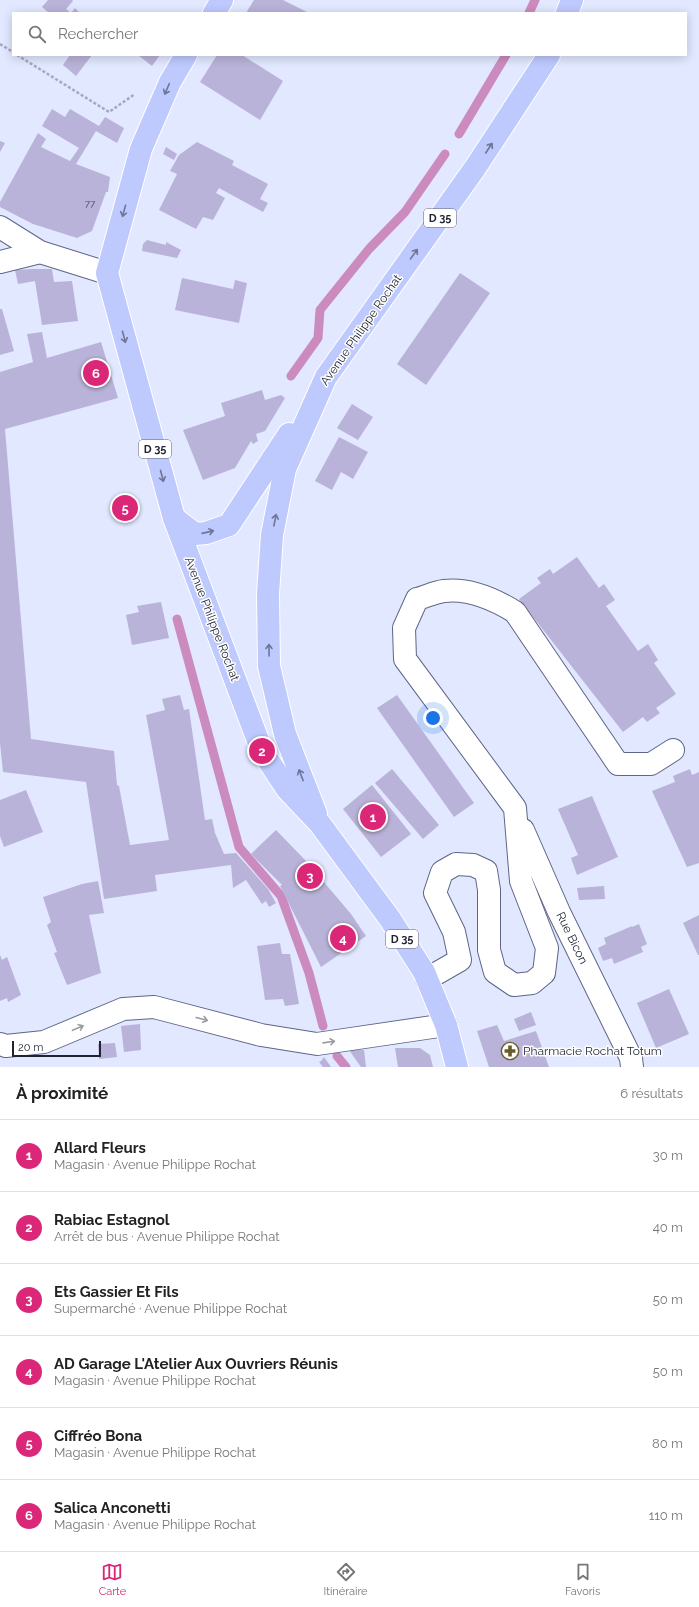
<!DOCTYPE html>
<html lang="fr">
<head>
<meta charset="utf-8">
<style>
	:root { --surface:#fff; --page:#f2f2f2; --text:#222; --muted:#767676; --line:#e0e0e0; --accent:#db2777 }
	body { margin:0; font-family:Raleway,sans-serif; background:var(--page); color:var(--text) }
	.scale { position:absolute; left:12px; bottom:10px; width:89px; box-sizing:border-box; padding-left:4px; border:2px solid #1f2331; border-top:0; font-size:11px; line-height:14px; white-space:nowrap; color:#1f2331; -webkit-text-stroke:3px #fff; paint-order:stroke }
	.you { position:absolute; left:433px; top:718px; width:14px; height:14px; margin:-10px; border:3px solid #fff; border-radius:50%; background:#1a73e8; box-shadow:0 0 0 6px #1a73e833 }
	.badge { display:grid; place-items:center; width:26px; height:26px; border-radius:50%; background:var(--accent); color:#fff; font-size:13px; font-weight:700 }
	.pin { position:absolute; translate:-50% -50%; border:2px solid #fff; box-shadow:0 1px 4px #0006 }
	.list { margin:0; padding:0; list-style:none }
	h2 { display:flex; justify-content:space-between; align-items:center; height:52px; margin:0; padding:0 16px; font-size:17px }
	h2 small { font-size:13px; font-weight:400; color:var(--muted) }
	.list li { display:grid; grid-template-columns:26px 1fr auto; gap:12px; align-items:center; box-sizing:border-box; height:72px; padding:0 16px; border-top:1px solid var(--line) }
	.list b { display:block; font-size:15px; white-space:nowrap }
	.list p { margin:0; font-size:13px; white-space:nowrap; color:var(--muted) }
	.list em { font-size:13px; font-style:normal; color:var(--muted) }
	.icon { flex:none; width:22px; height:22px; fill:none; stroke:currentColor; stroke-width:2; stroke-linecap:round; stroke-linejoin:round }
	.map { position:relative; flex:none; width:699px; height:1067px; overflow:hidden }
	.search { position:absolute; background:var(--surface); box-shadow:0 2px 10px #0003; left:12px; right:12px; top:12px; height:44px; display:flex; align-items:center; gap:10px; box-sizing:border-box; padding:0 14px; border-radius:0px; color:var(--muted); font-size:15px }
	.sheet { height:484px; background:var(--surface) }
	nav { display:flex; justify-content:space-around; align-items:center; box-sizing:border-box; height:56px; border-top:1px solid var(--line); background:var(--surface); font-size:11px; color:var(--muted) }
	nav a { display:grid; justify-items:center; gap:2px }
	nav .on { color:var(--accent) }
	.map>svg:first-child { display:block }
	.lines { fill:none; stroke-linecap:round; stroke-linejoin:round }
	.stream { stroke:#cc8bbf; stroke-width:9 }
	.building { fill:#bab3d9 }
	.street-casing { stroke:#5e6687; stroke-width:24 }
	.primary-casing { stroke:#fff; stroke-width:24 }
	.path { stroke:#a4aabe; stroke-width:2.5; stroke-dasharray:3 2; stroke-linecap:butt }
	.street { stroke:#fff; stroke-width:22 }
	.primary { stroke:#bec9fe; stroke-width:22 }
	.oneway { stroke:#6e7698 }
	.oneway2 { stroke:#9a9ca2 }
	.labels { text-anchor:middle; dominant-baseline:central; stroke-width:3; stroke-linejoin:round; paint-order:stroke }
	.number-label { font-size:10px; fill:#46475b }
	.shield { fill:#fff; stroke:#62656f; stroke-width:1 }
	.shield-label { font-size:11px; font-weight:bold; fill:#1f2331 }
	.street-label { font-size:12px; fill:#1f2331; stroke:#fff }
	.poi-label { font-size:12px; fill:#1f2331; stroke:#fff; text-anchor:start }
</style>
</head>
<body>
<div class="map">
<svg width="699" height="1067" viewBox="0 0 699 1067">
	<rect width="100%" height="100%" fill="#e1e8ff"/>
	<g class="lines">
		<g class="stream">
			<path d="M529,13L535,0"/>
			<path d="M459,134L506,55"/>
			<path d="M291,376L318,338L320,310L369,249L405,212L445,154"/>
			<path d="M177,619L239,847L281,896L309,973L323,1026"/>
			<path d="M337,1056L346,1067"/>
		</g>
	</g>
	<g class="building">
		<path d="M48,0H72L73,1L66,9L71,13L75,8L80,13H49L42,7Z"/>
		<path d="M254,0H283L309,13H246Z"/>
		<path d="M70,55H92L76,76L63,65Z"/>
		<path d="M138,55H160L152,66Z"/>
		<path d="M217,55H242L283,81L260,120L200,82Z"/>
		<path d="M52,109L65,117L70,109L99,126L105,117L124,128L117,143L96,131L76,164L110,177L108,192H106L92,231L77,238L33,224L0,207V202L38,133L46,139L41,147L70,161L79,148L42,126Z"/>
		<path d="M0,141L5,143L0,152Z"/>
		<path d="M197,142L234,161L232,165L268,184L260,199L268,203L263,212L219,188L216,193L225,198L213,220L203,217L196,229L159,210L177,174L170,171L179,155Z"/>
		<path d="M166,147L177,154L174,160L163,154Z"/>
		<path d="M147,240L166,245V242L181,250L177,258L142,251L143,244Z"/>
		<path d="M32,269H52L54,282L72,281L78,321L42,325L35,281L18,284L15,270Z"/>
		<path d="M460,273L490,293L426,385L397,364Z"/>
		<path d="M182,278L233,289L235,280L247,283L239,323L175,310Z"/>
		<path d="M0,309H2L14,351L0,355Z"/>
		<path d="M42,332L47,358L101,342L118,398L5,429L31,739L114,751L117,785L119,786L130,845L169,840L146,715L165,710L162,699L180,695L184,710L189,709L205,820L212,819L215,833L224,854L236,853L268,889L276,903L269,907L266,901L262,904L246,880L233,888L231,865L155,875L157,891L104,899L86,782L3,772L0,743V372L33,362L27,334Z"/>
		<path d="M262,390L265,400L281,395L285,398L265,431L256,434L258,441L253,444L251,441L235,468L203,480L183,430L225,416L221,403Z"/>
		<path d="M352,404L373,417L358,440L337,428Z"/>
		<path d="M339,437L368,452L353,479L341,472L332,490L315,481Z"/>
		<path d="M577,557L599,588L604,584L615,600L606,606L638,651L648,644L658,660L654,663L676,694L656,708L660,713L647,722L643,717L623,732L519,599L541,583L537,578L550,569L553,574Z"/>
		<path d="M161,602L169,638L132,645L126,615L139,612L137,606Z"/>
		<path d="M397,695L474,803L454,817L377,708Z"/>
		<path d="M392,769L439,825L423,839L375,783Z"/>
		<path d="M690,769L692,775L699,772V863L687,867L652,791L675,782L673,776Z"/>
		<path d="M372,785L411,834L381,857L343,809Z"/>
		<path d="M26,790L43,832L4,847L0,836V800Z"/>
		<path d="M592,796L618,857L577,875L571,858L578,855L558,809Z"/>
		<path d="M276,830L306,861L351,914L366,936L321,967L280,886L282,885L251,854Z"/>
		<path d="M98,881L104,913L89,915L101,973L67,985L54,953L57,952L47,925L51,922L43,897L82,884Z"/>
		<path d="M604,886L605,899L579,900L577,888Z"/>
		<path d="M699,915V955H698L683,923Z"/>
		<path d="M639,924L647,944L641,947L643,952L614,964L612,958L603,961L598,948L606,944L604,938L632,926V927Z"/>
		<path d="M280,943L282,954H290L299,1004L285,1006L283,999L265,1000L257,946Z"/>
		<path d="M0,955L2,960L7,957L21,995L8,1002L7,998L0,1001Z"/>
		<path d="M669,989L689,1034L656,1048L637,1003Z"/>
		<path d="M531,1012L536,1025L519,1031L514,1019Z"/>
		<path d="M140,1024L141,1050L124,1052L121,1026Z"/>
		<path d="M497,1025L504,1041L536,1031L549,1067H489L477,1031Z"/>
		<path d="M115,1043L117,1057L99,1059L98,1044Z"/>
		<path d="M395,1048H420L430,1055L433,1067H398Z"/>
		<path d="M349,1050H364L366,1067H361Z"/>
		<path d="M324,1057L331,1067H323L319,1062L321,1061Z"/>
	</g>
	<g class="lines">
		<defs>
			<g id="street">
				<path d="M0,227L40,252L107,273"/>
				<path d="M0,262L40,252"/>
				<path d="M523,830L559,912L631,1058L632,1067"/>
				<path d="M427,979L460,960L454,932L435,893L442,872L456,864L473,865L486,871L489,890V950L495,972L514,985L532,983L544,973L547,948L521,881L515,808L405,659L404,628L417,599C425,597 435,592 444,591C469,588 494,599 515,612L618,764H651L673,750"/>
				<path d="M0,1044L6,1046L44,1042L123,1009L154,1007L261,1035L317,1044L446,1025"/>
			</g>
			<g id="primary">
				<path d="M214,13L222,0"/>
				<path d="M567,13L572,0"/>
				<path d="M186,55L170,82L141,149L107,273L174,518L262,751L287,789L320,824L390,919L424,972L446,1025L457,1067"/>
				<path d="M174,518L195,534L206,533L229,525L289,434"/>
				<path d="M316,814L285,734L269,666L268,594L272,535L285,469L326,377L475,168L549,55"/>
			</g>
		</defs>
		<use href="#street" class="street-casing"/>
		<use href="#primary" class="primary-casing"/>
		<g class="path">
			<path d="M0,44L13,52"/>
			<path d="M17,55L109,112L135,94"/>
		</g>
		<use href="#street" class="street"/>
		<use href="#primary" class="primary"/>
	</g>
	<defs><path id="oneway-shaft" d="M-6 0H5M1.5-3L5.5 0L1.5 3" fill="none" stroke-width="1.6" stroke-linecap="round" stroke-linejoin="round"/></defs>
	<g class="oneway">
		<use href="#oneway-shaft" transform="translate(167 89) rotate(113)"/>
		<use href="#oneway-shaft" transform="translate(489 148) rotate(-57)"/>
		<use href="#oneway-shaft" transform="translate(124 211) rotate(105)"/>
		<use href="#oneway-shaft" transform="translate(414 254) rotate(-54)"/>
		<use href="#oneway-shaft" transform="translate(124 337) rotate(75)"/>
		<use href="#oneway-shaft" transform="translate(162 476) rotate(75)"/>
		<use href="#oneway-shaft" transform="translate(275 520) rotate(-79)"/>
		<use href="#oneway-shaft" transform="translate(208 532) rotate(-13)"/>
		<use href="#oneway-shaft" transform="translate(269 650) rotate(-91)"/>
		<use href="#oneway-shaft" transform="translate(301 775) rotate(-111)"/>
	</g>
	<g class="oneway2">
		<use href="#oneway-shaft" transform="translate(202 1019) rotate(15)"/>
		<use href="#oneway-shaft" transform="translate(78 1028) rotate(-23)"/>
		<use href="#oneway-shaft" transform="translate(329 1042) rotate(-8)"/>
	</g>
	<defs>
		<symbol id="pharmacy-ring" viewBox="-11 -11 22 22"><circle r="9.5" fill="#fff" stroke="#6a5c29" stroke-width="1.5"/><path d="M-2-6h4v4h4v4h-4v4h-4v-4h-4v-4h4Z" fill="#6a5c29"/></symbol>
	</defs>
	<g fill-rule="evenodd">
		<use href="#pharmacy-ring" x="500" y="1041" width="20" height="20"/>
	</g>
	<g class="labels">
		<g class="number-label">
			<text x="90" y="203">77</text>
		</g>
		<g class="shield">
			<rect x="424" y="209" width="32" height="18" rx="3"/>
			<rect x="139" y="440" width="32" height="18" rx="3"/>
			<rect x="386" y="930" width="32" height="18" rx="3"/>
		</g>
		<g class="shield-label">
			<text x="440" y="218">D 35</text>
			<text x="155" y="449">D 35</text>
			<text x="402" y="939">D 35</text>
		</g>
		<g class="street-label">
			<text transform="translate(361 330) rotate(-55)">Avenue Philippe Rochat</text>
			<text transform="translate(212 619) rotate(69)">Avenue Philippe Rochat</text>
			<text transform="translate(572 938) rotate(64)">Rue Bicon</text>
		</g>
		<g class="poi-label">
			<text x="523" y="1051">Pharmacie Rochat Totum</text>
		</g>
	</g>
</svg>
<div class="scale">20 m</div>
<div class="you"></div>
<div class="pin badge" style="left:373px;top:817px">1</div>
<div class="pin badge" style="left:262px;top:751px">2</div>
<div class="pin badge" style="left:310px;top:876px">3</div>
<div class="pin badge" style="left:343px;top:938px">4</div>
<div class="pin badge" style="left:125px;top:508px">5</div>
<div class="pin badge" style="left:96px;top:373px">6</div>
<div class="search"><svg class="icon" aria-label="search" viewBox="0 0 24 24"><circle cx="10" cy="10" r="6"/><path d="M15 15l6 6"/></svg>Rechercher</div>
</div>
<section class="sheet">
<h2>À proximité<small>6 résultats</small></h2>
<ul class="list">
<li><span class="badge">1</span><div><b>Allard Fleurs</b><p>Magasin · Avenue Philippe Rochat</p></div><em>30 m</em></li>
<li><span class="badge">2</span><div><b>Rabiac Estagnol</b><p>Arrêt de bus · Avenue Philippe Rochat</p></div><em>40 m</em></li>
<li><span class="badge">3</span><div><b>Ets Gassier Et Fils</b><p>Supermarché · Avenue Philippe Rochat</p></div><em>50 m</em></li>
<li><span class="badge">4</span><div><b>AD Garage L'Atelier Aux Ouvriers Réunis</b><p>Magasin · Avenue Philippe Rochat</p></div><em>50 m</em></li>
<li><span class="badge">5</span><div><b>Ciffréo Bona</b><p>Magasin · Avenue Philippe Rochat</p></div><em>80 m</em></li>
<li><span class="badge">6</span><div><b>Salica Anconetti</b><p>Magasin · Avenue Philippe Rochat</p></div><em>110 m</em></li>
</ul>
</section>
<nav>
<a class="on"><svg class="icon" aria-label="map" viewBox="0 0 24 24"><path d="M3 6l6-2 6 2 6-2v14l-6 2-6-2-6 2zM9 4v14M15 6v14"/></svg>Carte</a>
<a><svg class="icon" aria-label="directions" viewBox="0 0 24 24"><path d="M12 3l9 9-9 9-9-9zM9 14v-3h6M13 9l2 2-2 2"/></svg>Itinéraire</a>
<a><svg class="icon" aria-label="saved" viewBox="0 0 24 24"><path d="M7 4h10v16l-5-4-5 4z"/></svg>Favoris</a>
</nav>
</body>
</html>
